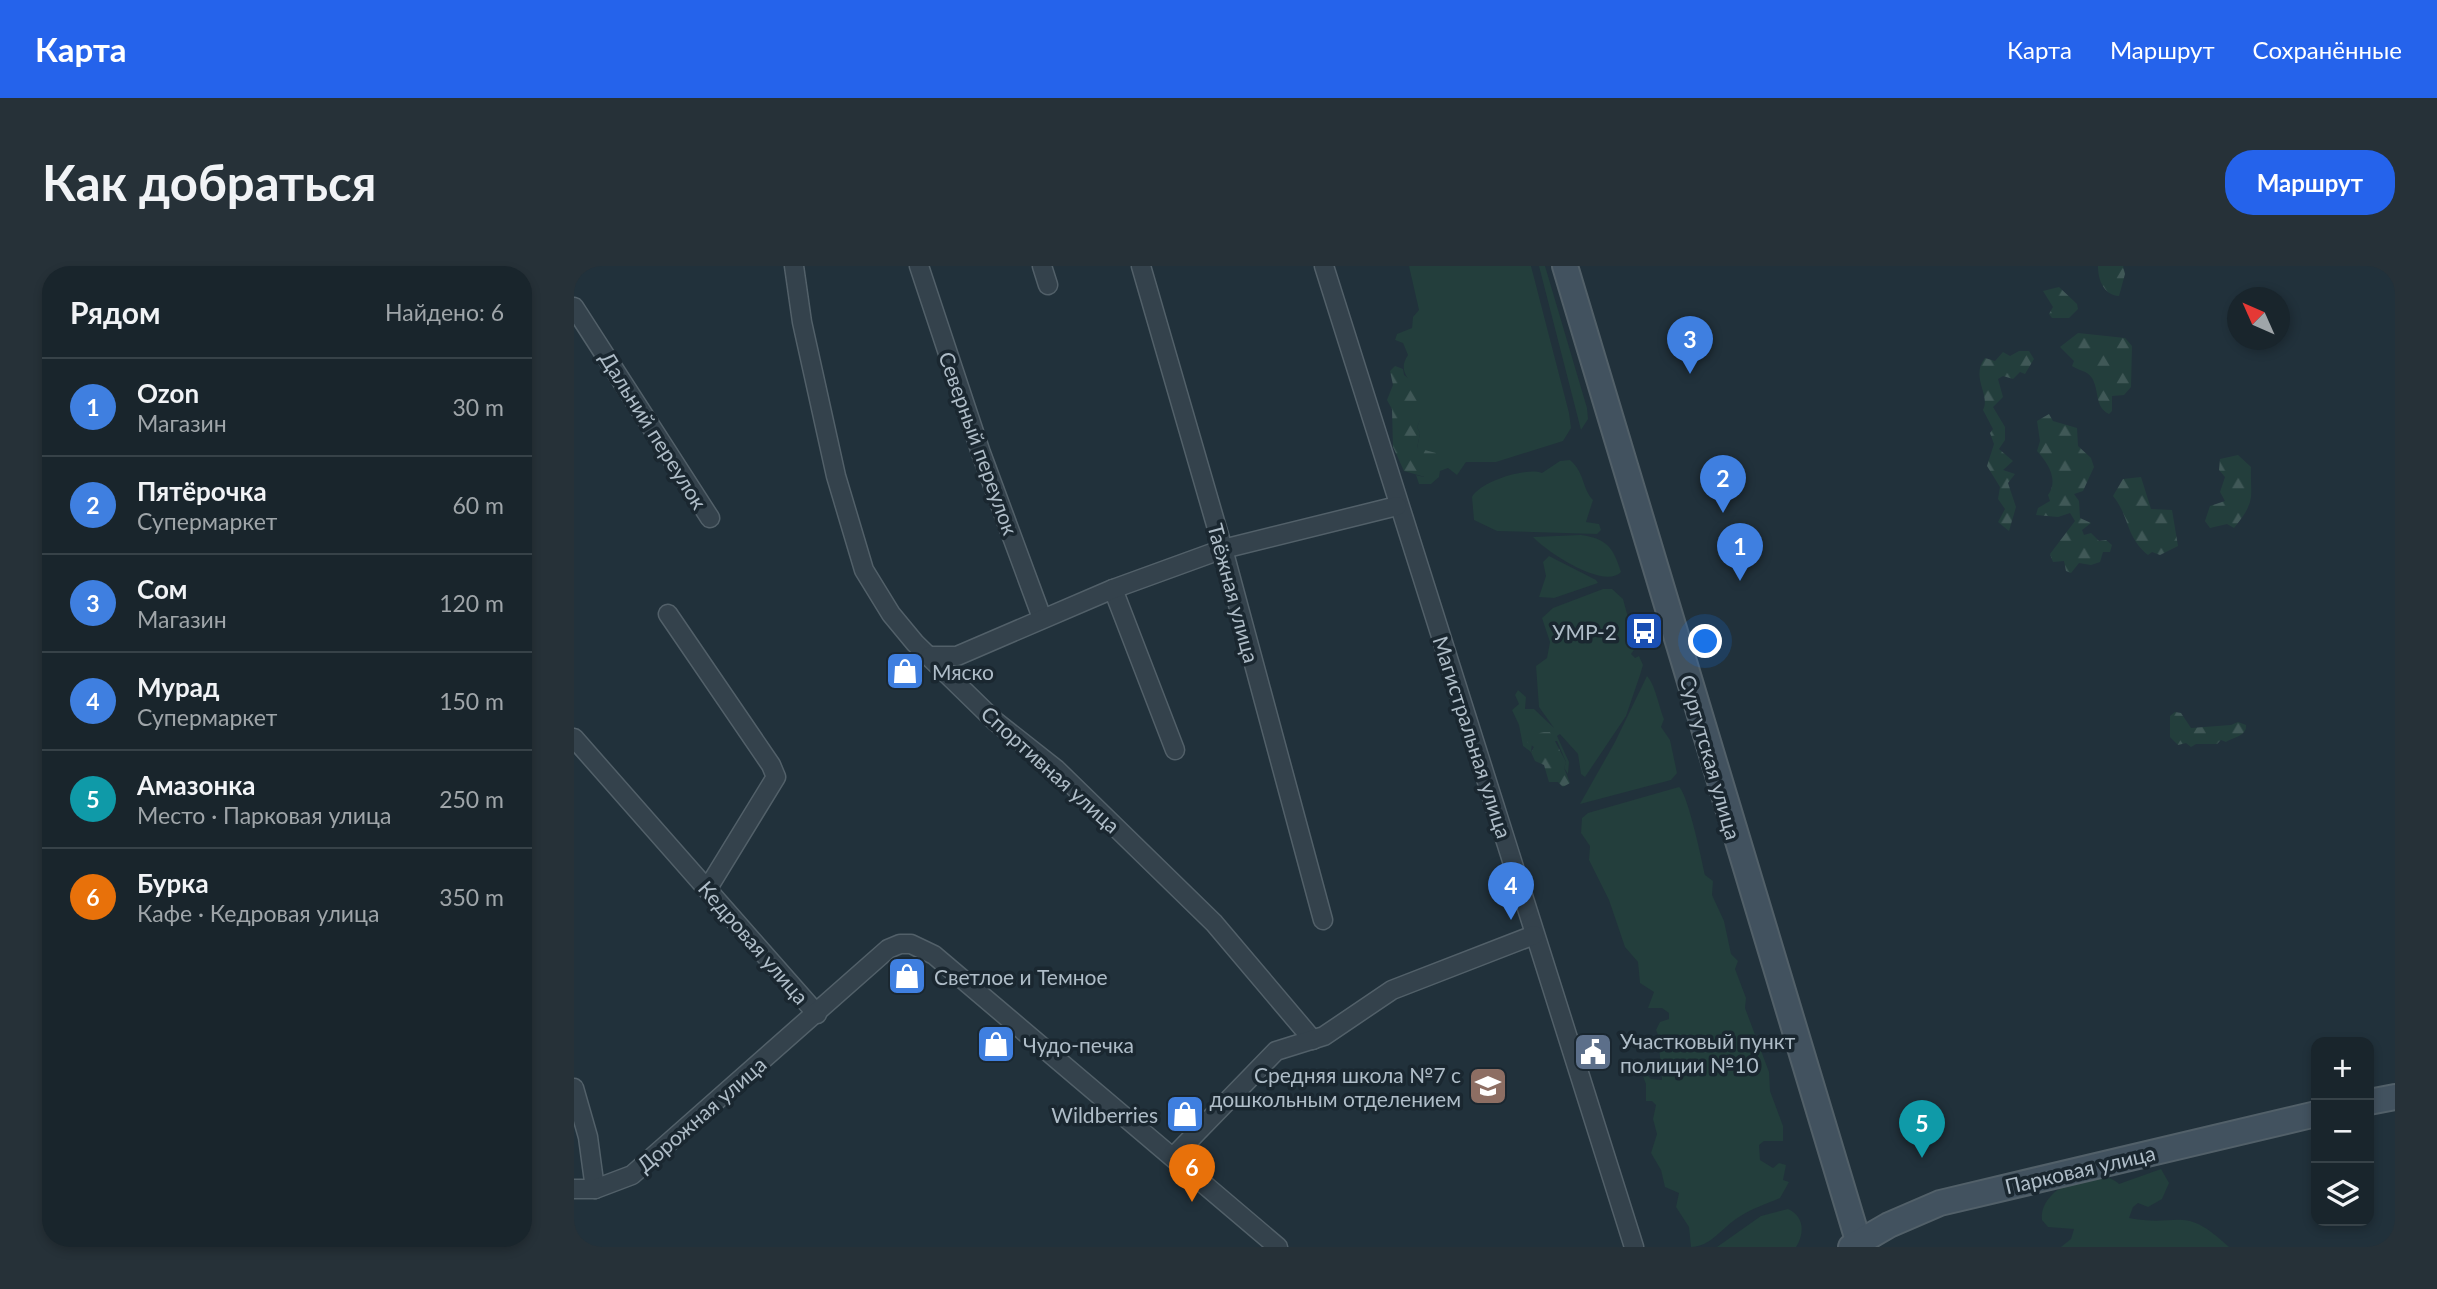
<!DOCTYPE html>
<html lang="ru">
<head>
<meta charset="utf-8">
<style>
	:root { --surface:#19252c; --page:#263138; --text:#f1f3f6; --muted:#9fa5a9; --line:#374248; --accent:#2563eb }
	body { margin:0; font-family:Lato,sans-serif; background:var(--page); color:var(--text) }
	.controls { position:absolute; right:21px; bottom:21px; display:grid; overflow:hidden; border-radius:14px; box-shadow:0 4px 10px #0003 }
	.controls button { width:63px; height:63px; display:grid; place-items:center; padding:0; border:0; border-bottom:2px solid var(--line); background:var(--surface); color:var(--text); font:35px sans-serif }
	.compass { position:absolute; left:1653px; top:21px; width:63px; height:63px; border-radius:50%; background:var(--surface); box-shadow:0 4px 10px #0003; rotate:315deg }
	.you { position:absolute; left:1132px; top:376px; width:24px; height:24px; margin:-18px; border:5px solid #fff; border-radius:50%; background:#1a73e8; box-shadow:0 0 0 10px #1a73e833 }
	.badge { display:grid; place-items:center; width:46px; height:46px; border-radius:50%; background:var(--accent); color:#fff; font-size:23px; font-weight:700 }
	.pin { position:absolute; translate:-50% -58px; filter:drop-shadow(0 2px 4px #0008) }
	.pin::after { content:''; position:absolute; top:37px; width:24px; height:21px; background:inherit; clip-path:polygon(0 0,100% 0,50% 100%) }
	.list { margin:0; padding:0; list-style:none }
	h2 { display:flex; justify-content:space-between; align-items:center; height:91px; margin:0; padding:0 28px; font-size:30px }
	h2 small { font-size:23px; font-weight:400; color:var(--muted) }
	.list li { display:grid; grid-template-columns:46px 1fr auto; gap:21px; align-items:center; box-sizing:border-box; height:98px; padding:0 28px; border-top:2px solid var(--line) }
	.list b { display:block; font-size:26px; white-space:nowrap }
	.list p { margin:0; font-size:23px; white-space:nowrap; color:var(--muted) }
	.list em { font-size:23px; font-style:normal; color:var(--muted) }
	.icon { flex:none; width:38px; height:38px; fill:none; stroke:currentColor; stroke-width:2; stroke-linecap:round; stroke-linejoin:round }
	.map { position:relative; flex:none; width:1821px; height:981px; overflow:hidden; border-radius:28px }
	header { display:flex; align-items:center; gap:42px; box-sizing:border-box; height:98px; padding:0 35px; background:var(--accent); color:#fff }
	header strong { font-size:33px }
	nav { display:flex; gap:38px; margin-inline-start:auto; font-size:24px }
	.intro { display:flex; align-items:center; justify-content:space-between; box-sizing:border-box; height:168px; padding:0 42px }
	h1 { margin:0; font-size:49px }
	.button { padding:18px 32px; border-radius:28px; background:var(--accent); color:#fff; font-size:24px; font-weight:700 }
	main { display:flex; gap:42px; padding:0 42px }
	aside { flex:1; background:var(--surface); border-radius:28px; box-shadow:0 4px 10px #0003 }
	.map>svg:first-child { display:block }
	.green { fill:#233e3c }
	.forest { fill:url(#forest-firs) }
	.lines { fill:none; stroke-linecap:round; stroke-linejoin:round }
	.street-casing { stroke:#526069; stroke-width:21 }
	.secondary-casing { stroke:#526069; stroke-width:28 }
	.street { stroke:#34424c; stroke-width:18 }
	.secondary { stroke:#42525f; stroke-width:24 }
	.labels { text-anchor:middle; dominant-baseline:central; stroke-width:7; stroke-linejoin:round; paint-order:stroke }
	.street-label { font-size:21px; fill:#afbdc8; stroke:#1a2730 }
	.poi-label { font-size:21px; fill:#afbdc8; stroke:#1a2730; text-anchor:start }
</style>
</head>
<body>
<header>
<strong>Карта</strong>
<nav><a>Карта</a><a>Маршрут</a><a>Сохранённые</a></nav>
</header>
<div class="intro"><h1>Как добраться</h1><a class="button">Маршрут</a></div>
<main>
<aside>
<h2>Рядом<small>Найдено: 6</small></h2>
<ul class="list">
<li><span class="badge" style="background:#3f7fe0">1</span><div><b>Ozon</b><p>Магазин</p></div><em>30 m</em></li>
<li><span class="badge" style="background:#3f7fe0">2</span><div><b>Пятёрочка</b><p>Супермаркет</p></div><em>60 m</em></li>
<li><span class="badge" style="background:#3f7fe0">3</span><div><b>Сом</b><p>Магазин</p></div><em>120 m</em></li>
<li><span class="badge" style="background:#3f7fe0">4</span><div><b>Мурад</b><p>Супермаркет</p></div><em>150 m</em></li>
<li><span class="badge" style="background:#0f9aa8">5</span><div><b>Амазонка</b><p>Место · Парковая улица</p></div><em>250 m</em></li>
<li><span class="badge" style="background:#e8710a">6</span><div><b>Бурка</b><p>Кафе · Кедровая улица</p></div><em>350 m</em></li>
</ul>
</aside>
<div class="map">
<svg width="1821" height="981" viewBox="0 0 1821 981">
	<defs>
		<pattern id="forest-firs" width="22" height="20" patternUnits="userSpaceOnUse" patternTransform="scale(1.75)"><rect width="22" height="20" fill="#233e3c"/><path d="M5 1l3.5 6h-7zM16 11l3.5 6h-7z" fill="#405857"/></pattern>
	</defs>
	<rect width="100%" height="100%" fill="#21313b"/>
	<g class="green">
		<path d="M835,0H957L995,147L997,162L989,175L922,196H892L883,209L874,202L866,205L865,211L857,218H845L842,209L850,211L852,187L843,182L846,167L843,161C862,122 816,115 834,89L829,77L821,74L823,68L838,62L839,51L845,44Z"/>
		<path d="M965,0H971L1013,142L1014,153L1007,164Z"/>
		<path d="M996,194C1011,207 1008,223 1019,234L1012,256L1025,258L1027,264L1023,268L923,265L900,254L898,231C907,215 952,201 968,207L986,195Z"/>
		<path d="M1007,269C1034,273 1039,282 1047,306C1030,324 973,286 959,271Z"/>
		<path d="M975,290L1022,314L1024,317L980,332L965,331L972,310L969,296Z"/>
		<path d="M1029,323H1038L1049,333L1062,381L1057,388L1061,392L1065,390L1069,399L1066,409L1052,450L1011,511L1007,508L1004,488L986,468L983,470L995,496L994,508L990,502L992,496L983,475L958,478L957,486L949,480L945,459L938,444L945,438L941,429L944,424L952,431L951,443H960L980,462L965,441L962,400L973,392L976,376L968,352L979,342Z"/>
		<path d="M1073,410C1081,418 1085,441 1090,453L1087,461L1096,474L1103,507L1097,514L1006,538L1041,476Z"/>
		<path d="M1105,521C1114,528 1128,595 1131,609L1139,615L1138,629L1150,655L1157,688L1164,695L1161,703L1172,732L1171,742L1195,806L1196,825L1209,860V875H1190L1185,879L1186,894L1199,902L1205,897L1212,899L1209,914L1215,916L1206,932C1192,938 1179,942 1165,951C1148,961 1137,981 1117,981L1115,961L1102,941L1105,927L1091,921L1087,904L1077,887L1083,868L1079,853L1082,839L1078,835H1072V818L1065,800L1077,813L1088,814L1085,780L1087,776L1082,764L1086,756L1095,753V747L1088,742H1074L1080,726L1066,717L1064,696L1051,681L1035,634L1015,594L1016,580L1007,567L1008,552L1014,547Z"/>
		<path d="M1587,903L1595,917L1588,933L1574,941L1564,937L1559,941L1555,952C1606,962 1608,937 1655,981H1487L1497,973L1500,963L1474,961L1468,954C1464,922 1523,897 1545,918Z"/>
		<path d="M1214,943C1230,950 1231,967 1222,981H1143L1187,950Z"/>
	</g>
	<g class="forest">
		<path d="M1524,0H1549L1551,8L1545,30C1529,29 1524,13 1524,0Z"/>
		<path d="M1485,21L1503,38L1504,43L1495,52H1478L1475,48L1479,41L1469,25Z"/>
		<path d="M1504,67L1551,72L1558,80L1557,121L1550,129L1538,130V145L1535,148C1520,140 1526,126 1518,112C1513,104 1505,105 1498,100L1500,95L1486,81Z"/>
		<path d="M1445,85H1455L1460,93L1451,108L1446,106L1439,113L1429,110L1424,113L1429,131L1419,141L1431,161V174L1425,183L1439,195L1429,204L1441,208L1434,217L1442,241L1435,265L1424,256L1431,243L1424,233L1426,221L1413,200L1420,178L1416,167L1419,163L1409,144C1417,129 1396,111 1411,92L1421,95L1429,86L1436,90Z"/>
		<path d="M821,100L829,103L830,109C850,125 856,135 843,161L846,167L843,182L862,187V195L852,205L851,211L830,205L819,181L818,143L813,134L819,119L816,105Z"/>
		<path d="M1475,148L1479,155L1503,162L1504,180L1517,192L1520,201L1509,225L1500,228L1505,235L1506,252L1517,257L1508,264L1510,269L1517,267L1525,275L1532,274L1538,279L1536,286H1529L1526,296L1517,299L1505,297L1497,307L1492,305L1490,295L1479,296L1476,288L1501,255L1496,247L1484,251L1462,249L1464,242L1476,235L1474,229C1485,214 1474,197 1463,185L1466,175L1463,155Z"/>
		<path d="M1664,189L1677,201C1676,231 1683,234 1660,262L1653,258L1636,262L1631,255L1636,240L1651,235L1646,226L1651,211L1645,204L1646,193Z"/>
		<path d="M1567,211L1577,243L1598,244L1604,280L1586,289L1578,286L1574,289C1551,270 1556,251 1539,230L1549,213Z"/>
		<path d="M1601,446L1607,447L1617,462L1657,459L1664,456L1672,459C1673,470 1660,471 1652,476L1647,474L1643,478H1622L1617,481L1612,477L1604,479L1596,471V450Z"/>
		<path d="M970,466H976L992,496L990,502L996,517L989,521L984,516H975L970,499L961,495L957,486L960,481L953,476L957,469Z"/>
	</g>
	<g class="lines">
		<defs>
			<g id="street">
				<path d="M220,0L228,56L262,210L290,304L317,348L341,377L421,455L482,503L640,657L739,774"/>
				<path d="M345,0L407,187L468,352"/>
				<path d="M468,0L474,19"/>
				<path d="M567,0L649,283L749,654"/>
				<path d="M750,0L1060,981"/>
				<path d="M0,41L136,252"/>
				<path d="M539,323L601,484"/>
				<path d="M94,348L197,499L202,511L134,622"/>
				<path d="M356,390H383L539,323L649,283L823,240"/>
				<path d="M0,472L243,748"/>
				<path d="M0,822L14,871L21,923"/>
				<path d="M599,891L702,785L750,770L818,724L960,669"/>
				<path d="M0,923H21L58,909L314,683L326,678H337L360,689L704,981"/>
			</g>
			<g id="secondary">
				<path d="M991,0L1286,981"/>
				<path d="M1795,836L1821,831"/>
				<path d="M1277,981L1315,959L1366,937L1742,848"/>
			</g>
		</defs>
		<use href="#street" class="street-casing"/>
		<use href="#secondary" class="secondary-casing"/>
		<use href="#street" class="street"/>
		<use href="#secondary" class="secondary"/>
	</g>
	<defs>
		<symbol id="bus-square" viewBox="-11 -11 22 22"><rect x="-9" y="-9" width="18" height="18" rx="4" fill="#1a4fb4" stroke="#1a2730"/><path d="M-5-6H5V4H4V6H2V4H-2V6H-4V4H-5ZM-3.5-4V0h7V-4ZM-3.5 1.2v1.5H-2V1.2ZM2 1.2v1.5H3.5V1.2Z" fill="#fff"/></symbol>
		<symbol id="shop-square" viewBox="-11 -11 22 22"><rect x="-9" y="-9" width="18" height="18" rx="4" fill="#3f7fe0" stroke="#1a2730"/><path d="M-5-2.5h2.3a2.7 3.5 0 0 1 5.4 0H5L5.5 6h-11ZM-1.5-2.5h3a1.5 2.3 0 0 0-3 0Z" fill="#fff"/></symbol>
		<symbol id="civic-square" viewBox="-11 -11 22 22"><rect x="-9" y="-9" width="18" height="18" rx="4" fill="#5c6f8a" stroke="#1a2730"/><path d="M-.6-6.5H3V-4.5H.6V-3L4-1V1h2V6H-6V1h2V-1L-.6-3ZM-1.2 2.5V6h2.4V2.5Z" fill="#fff"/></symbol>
		<symbol id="school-square" viewBox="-11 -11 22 22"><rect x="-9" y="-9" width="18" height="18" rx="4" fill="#8d6e63" stroke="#1a2730"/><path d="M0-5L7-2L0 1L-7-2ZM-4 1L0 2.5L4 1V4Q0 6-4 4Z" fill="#fff"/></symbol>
	</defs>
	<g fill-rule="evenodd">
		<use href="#bus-square" x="1048" y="343" width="44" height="44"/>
		<use href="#shop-square" x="309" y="383" width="44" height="44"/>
		<use href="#shop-square" x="311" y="688" width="44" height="44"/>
		<use href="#shop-square" x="400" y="756" width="44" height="44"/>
		<use href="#civic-square" x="997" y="764" width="44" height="44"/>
		<use href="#school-square" x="892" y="798" width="44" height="44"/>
		<use href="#shop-square" x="589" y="826" width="44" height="44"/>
	</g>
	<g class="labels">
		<g class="street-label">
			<text transform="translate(80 164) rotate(58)">Дальний переулок</text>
			<text transform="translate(405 177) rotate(70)">Северный переулок</text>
			<text transform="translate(660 327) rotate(75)">Таёжная улица</text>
			<text transform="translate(899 471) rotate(72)">Магистральная улица</text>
			<text transform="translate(1137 491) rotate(74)">Сургутская улица</text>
			<text transform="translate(477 503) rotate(42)">Спортивная улица</text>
			<text transform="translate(180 676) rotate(49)">Кедровая улица</text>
			<text transform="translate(127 848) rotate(-41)">Дорожная улица</text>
			<text transform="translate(1506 903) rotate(-13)">Парковая улица</text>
		</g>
		<g class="poi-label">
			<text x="1043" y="365" text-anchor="end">УМР-2</text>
			<text x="358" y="405">Мяско</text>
			<text x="360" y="710">Светлое и Темное</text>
			<text x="1046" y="774">Участковый пункт<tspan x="1046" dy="24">полиции №10</tspan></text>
			<text x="449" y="778">Чудо-печка</text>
			<text x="887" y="808" text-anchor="end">Средняя школа №7 с<tspan x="887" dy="24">дошкольным отделением</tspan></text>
			<text x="584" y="848" text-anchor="end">Wildberries</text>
		</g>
	</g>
</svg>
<div class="controls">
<button>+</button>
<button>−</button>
<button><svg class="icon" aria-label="layers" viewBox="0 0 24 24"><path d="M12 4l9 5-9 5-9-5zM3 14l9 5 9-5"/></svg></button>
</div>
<svg class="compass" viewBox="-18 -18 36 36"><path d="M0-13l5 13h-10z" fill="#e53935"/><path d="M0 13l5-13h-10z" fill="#9fa5a9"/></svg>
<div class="you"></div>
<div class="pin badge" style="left:1166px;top:315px;background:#3f7fe0">1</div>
<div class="pin badge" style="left:1149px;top:247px;background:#3f7fe0">2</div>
<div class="pin badge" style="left:1116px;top:108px;background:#3f7fe0">3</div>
<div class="pin badge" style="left:937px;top:654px;background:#3f7fe0">4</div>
<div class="pin badge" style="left:1348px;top:892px;background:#0f9aa8">5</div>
<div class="pin badge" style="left:618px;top:936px;background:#e8710a">6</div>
</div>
</main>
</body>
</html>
